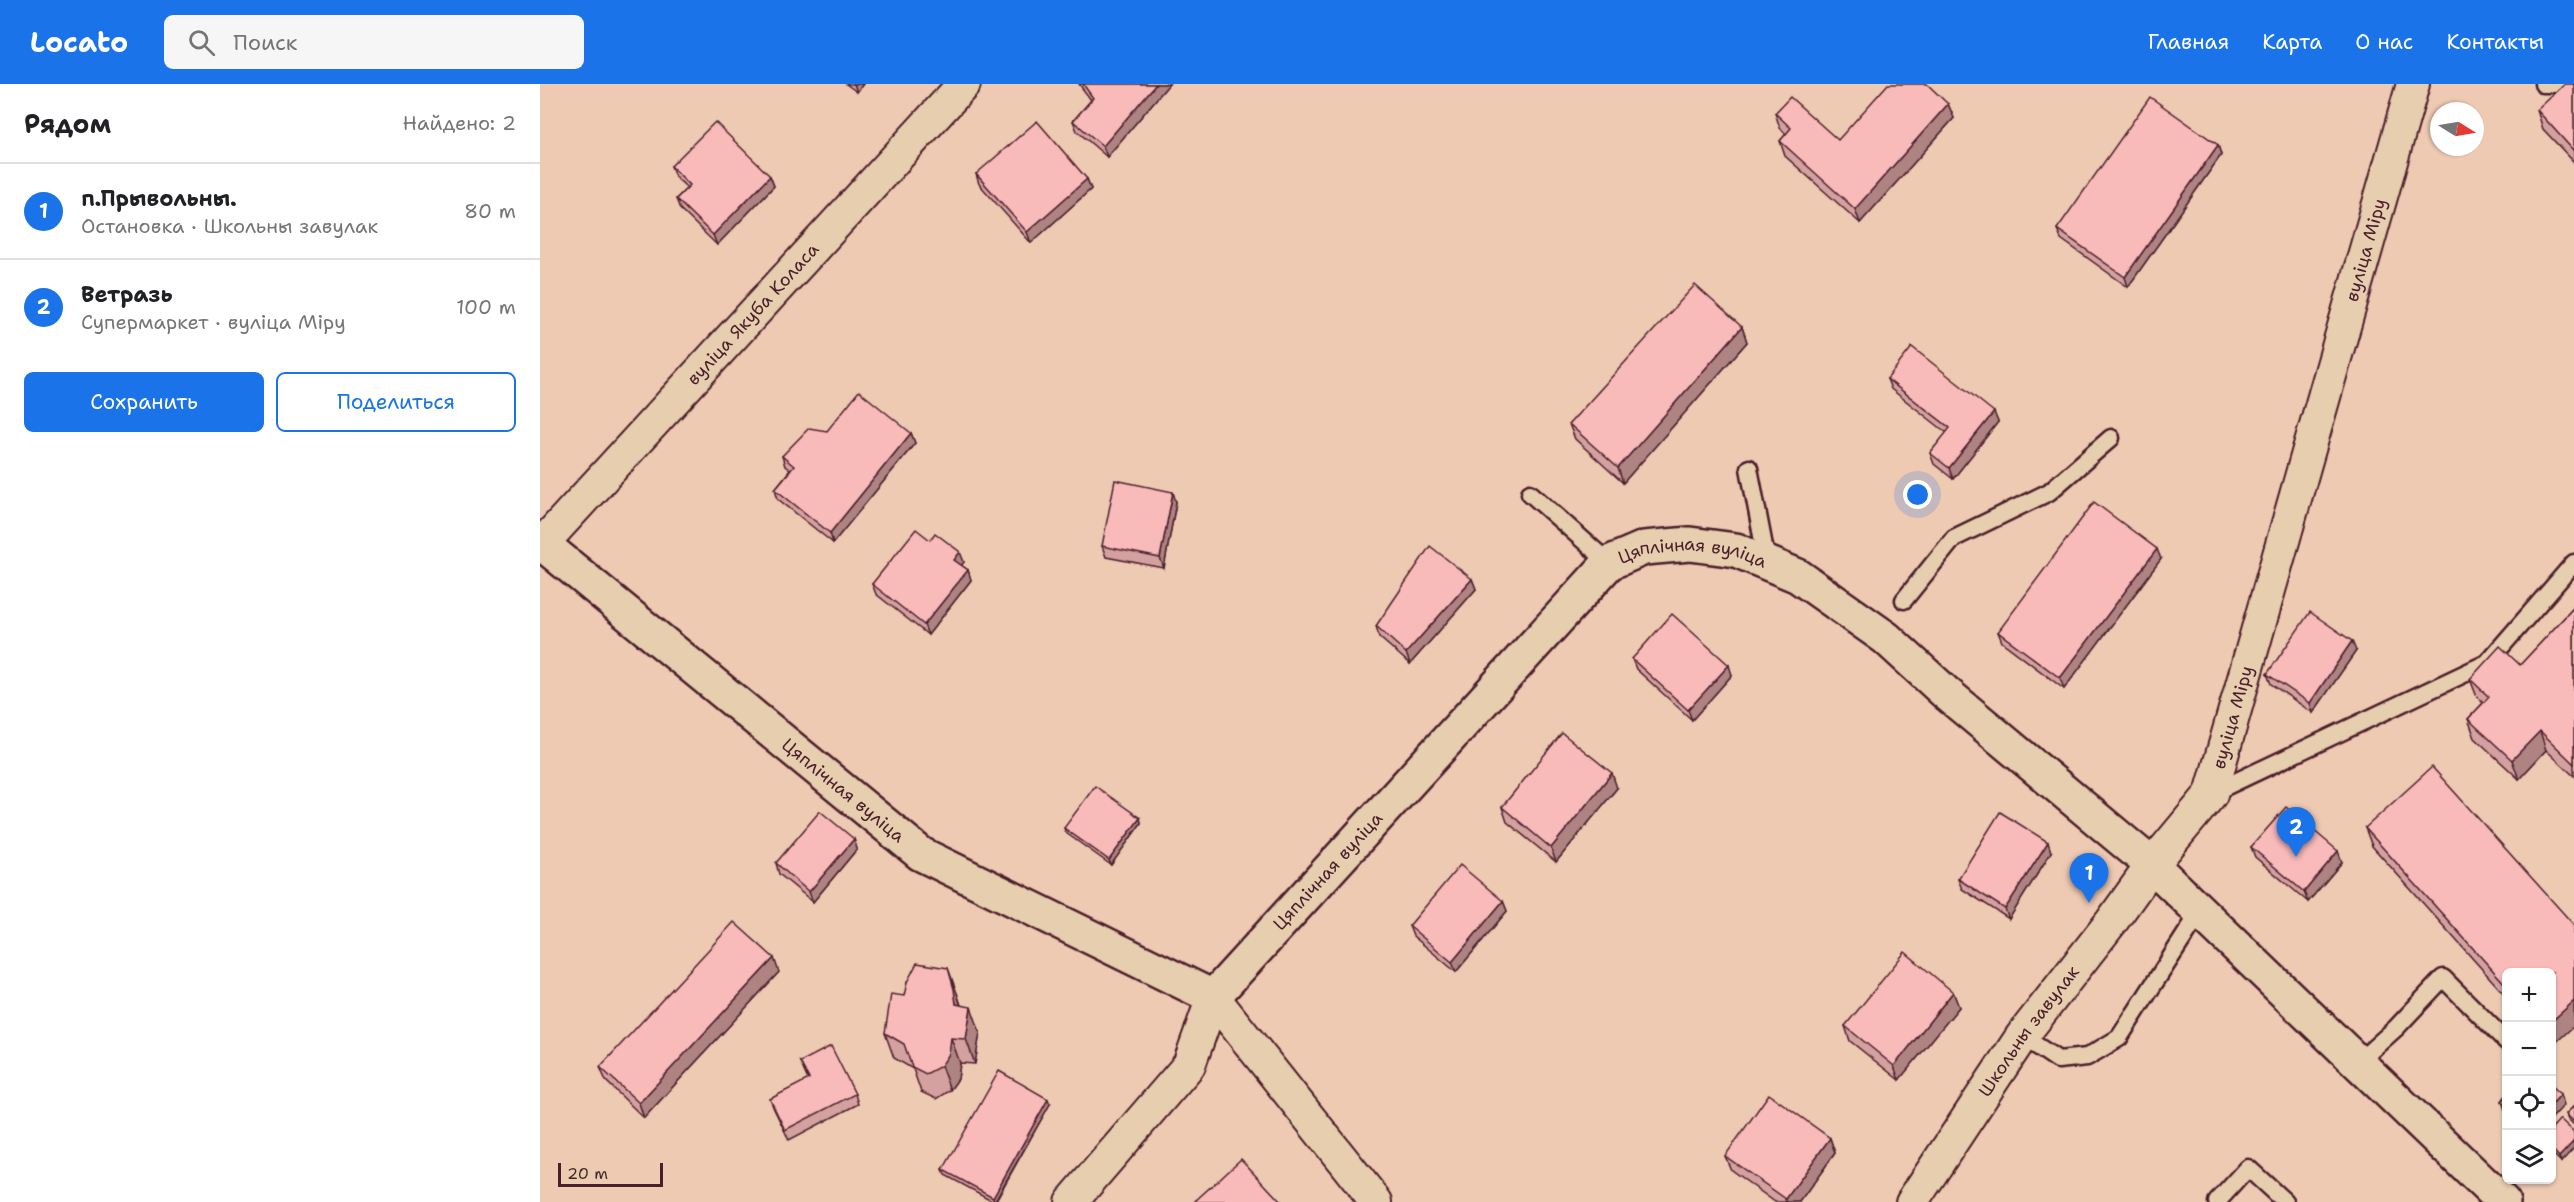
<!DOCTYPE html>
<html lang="ru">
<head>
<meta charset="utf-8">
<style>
	:root { --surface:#fff; --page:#f6f6f6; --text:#202124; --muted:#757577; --line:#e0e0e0; --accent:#1a73e8 }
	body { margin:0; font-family:"Shantell Sans",sans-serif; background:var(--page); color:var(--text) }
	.controls { position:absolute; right:18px; bottom:18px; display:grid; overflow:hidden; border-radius:9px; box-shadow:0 2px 4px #0004 }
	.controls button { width:54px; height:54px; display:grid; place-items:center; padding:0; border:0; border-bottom:2px solid var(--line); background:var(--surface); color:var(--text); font:30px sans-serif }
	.compass { position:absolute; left:1890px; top:18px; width:54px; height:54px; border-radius:50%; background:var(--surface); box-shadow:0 2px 4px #0004; rotate:101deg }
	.scale { position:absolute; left:18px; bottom:15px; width:105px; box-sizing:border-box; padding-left:6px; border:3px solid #4a1f2b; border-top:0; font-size:16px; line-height:21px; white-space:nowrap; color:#4a1f2b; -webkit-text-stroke:4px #e6ceae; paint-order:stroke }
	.you { position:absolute; left:1378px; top:411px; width:21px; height:21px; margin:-15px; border:4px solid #fff; border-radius:50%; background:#1a73e8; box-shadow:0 0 0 9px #1a73e833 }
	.badge { display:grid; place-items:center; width:39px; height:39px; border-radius:50%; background:var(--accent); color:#fff; font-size:20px; font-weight:700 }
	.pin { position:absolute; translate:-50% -50px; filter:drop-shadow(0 2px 3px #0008) }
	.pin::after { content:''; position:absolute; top:32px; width:21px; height:18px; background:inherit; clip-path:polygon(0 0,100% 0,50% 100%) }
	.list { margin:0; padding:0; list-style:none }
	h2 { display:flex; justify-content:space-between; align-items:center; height:78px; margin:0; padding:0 24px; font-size:26px }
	h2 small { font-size:20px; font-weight:400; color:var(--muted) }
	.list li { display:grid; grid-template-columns:39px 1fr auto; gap:18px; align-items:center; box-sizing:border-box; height:96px; padding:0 24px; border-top:2px solid var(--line) }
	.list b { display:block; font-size:22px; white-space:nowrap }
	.list p { margin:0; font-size:20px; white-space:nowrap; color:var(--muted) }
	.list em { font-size:20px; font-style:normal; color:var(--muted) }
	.actions { display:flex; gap:12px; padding:18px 24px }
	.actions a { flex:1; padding:14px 0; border:2px solid var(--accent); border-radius:9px; text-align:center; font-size:21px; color:var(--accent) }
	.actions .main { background:var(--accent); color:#fff }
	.icon { flex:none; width:33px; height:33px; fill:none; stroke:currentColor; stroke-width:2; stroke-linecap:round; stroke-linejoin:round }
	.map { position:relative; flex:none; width:2034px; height:1118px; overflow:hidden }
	header { display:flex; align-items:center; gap:36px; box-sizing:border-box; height:84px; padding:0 30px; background:var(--accent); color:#fff }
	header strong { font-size:28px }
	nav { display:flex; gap:33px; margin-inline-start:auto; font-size:21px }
	.search { width:420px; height:54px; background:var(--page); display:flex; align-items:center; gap:15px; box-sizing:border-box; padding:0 21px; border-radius:9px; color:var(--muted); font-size:22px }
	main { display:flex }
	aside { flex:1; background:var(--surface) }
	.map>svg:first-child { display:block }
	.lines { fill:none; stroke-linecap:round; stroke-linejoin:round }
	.service-casing { stroke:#4a1f2b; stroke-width:21 }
	.minor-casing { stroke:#4a1f2b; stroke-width:36 }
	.tertiary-casing { stroke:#4a1f2b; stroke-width:38 }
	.service { stroke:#e6ceae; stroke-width:16 }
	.minor { stroke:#e6ceae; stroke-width:32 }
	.tertiary { stroke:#e6ceae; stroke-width:33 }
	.wall { fill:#d5a1a0; stroke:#4a1f2b; stroke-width:1.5 }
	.shaded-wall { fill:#ae8382; stroke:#4a1f2b; stroke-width:1.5 }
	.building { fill:#f8bbba; stroke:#4a1f2b; stroke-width:1.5 }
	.labels { text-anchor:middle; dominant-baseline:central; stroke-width:6; stroke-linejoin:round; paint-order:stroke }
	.street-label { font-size:18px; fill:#4a1f2b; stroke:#e6ceae }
</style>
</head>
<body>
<header>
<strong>Locato</strong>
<div class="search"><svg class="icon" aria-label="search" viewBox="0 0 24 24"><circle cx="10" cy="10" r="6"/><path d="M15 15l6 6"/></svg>Поиск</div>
<nav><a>Главная</a><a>Карта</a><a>О нас</a><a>Контакты</a></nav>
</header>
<main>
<aside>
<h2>Рядом<small>Найдено: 2</small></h2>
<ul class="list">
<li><span class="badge">1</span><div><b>п.Прывольны.</b><p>Остановка · Школьны завулак</p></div><em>80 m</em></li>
<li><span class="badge">2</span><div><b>Ветразь</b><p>Супермаркет · вуліца Міру</p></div><em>100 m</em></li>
</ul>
<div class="actions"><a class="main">Сохранить</a><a>Поделиться</a></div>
</aside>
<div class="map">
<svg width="2034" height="1118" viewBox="0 0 2034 1118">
	<rect width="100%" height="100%" fill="#eecab3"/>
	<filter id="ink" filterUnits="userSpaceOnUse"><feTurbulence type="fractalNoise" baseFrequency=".0167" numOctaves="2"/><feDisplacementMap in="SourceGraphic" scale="12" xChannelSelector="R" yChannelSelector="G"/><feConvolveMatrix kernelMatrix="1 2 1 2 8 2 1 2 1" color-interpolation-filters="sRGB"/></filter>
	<g filter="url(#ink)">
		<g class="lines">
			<defs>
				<g id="service">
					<path d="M2003,0H2020"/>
					<path d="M1209,384L1227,478"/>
					<path d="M990,409L1069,479"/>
					<path d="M1364,516L1414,454L1509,408L1571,354"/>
					<path d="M1672,709L1947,579L2034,479"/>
					<path d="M1482,952L1518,976L1547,973L1579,954L1660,828"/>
					<path d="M1817,979L1856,944L1903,894L1966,957"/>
					<path d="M1677,1118L1708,1084L1745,1118"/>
				</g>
				<g id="minor">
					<path id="s1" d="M2,460L424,0"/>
					<path d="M531,1118L649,981L673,913L836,1118"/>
					<path id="s2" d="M1372,1118L1482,952L1572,837L1612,781L1671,710L1873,0"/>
				</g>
				<g id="tertiary">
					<path id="s3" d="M0,458L381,770L673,913L1069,479L1104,464L1150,460L1196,466L1258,492L1346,554L1406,609L1612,781L1963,1118"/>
				</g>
			</defs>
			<use href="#service" class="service-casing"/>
			<use href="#minor" class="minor-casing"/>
			<use href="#tertiary" class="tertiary-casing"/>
			<use href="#service" class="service"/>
			<use href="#minor" class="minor"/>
			<use href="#tertiary" class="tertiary"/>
		</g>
		<g class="wall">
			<path d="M306,0H323L317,8Z"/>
			<path d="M539,0H629L567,73L537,47L533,37L551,16Z"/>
			<path d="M2034,0V78L2003,45L1997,26Z"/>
			<path d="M1408,20L1414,34L1320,139L1245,72L1240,57L1246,50L1240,44L1235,29L1298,56Z"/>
			<path d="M1678,61L1681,71L1588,203L1521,155L1517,145Z"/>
			<path d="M131,82L230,92L234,102L177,161L140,125L136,115L147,104L135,92Z"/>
			<path d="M436,90L547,95L551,105L491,159L439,100Z"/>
			<path d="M1202,243L1207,258L1083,399L1035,355L1029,340Z"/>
			<path d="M1347,295L1458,338L1413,395L1394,380L1390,369L1407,349L1351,305Z"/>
			<path d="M287,347L371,349L375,359L293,459L238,415L235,405L250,386L245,382L242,372Z"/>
			<path d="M636,418L624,484L566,473L562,462Z"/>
			<path d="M390,456L424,478L421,481L428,486L431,496L388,551L336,510L332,500Z"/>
			<path d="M1621,475L1524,605L1462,558L1458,548Z"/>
			<path d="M932,495L936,505L870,580L839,553L836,542Z"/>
			<path d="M2034,523V692L2006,666L1979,695L1935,654L1928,635L1943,619L1937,613L1930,595L1980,581Z"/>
			<path d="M1816,567L1773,629L1731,600L1727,590Z"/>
			<path d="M1092,575L1192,591L1152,636L1096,585Z"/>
			<path d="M1077,704L1016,778L967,738L962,723Z"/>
			<path d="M600,734L601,739L571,781L526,749L524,744Z"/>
			<path d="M1825,744L2012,888H1966V912L1832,762Z"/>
			<path d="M314,755L317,765L273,818L239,790L236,779Z"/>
			<path d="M1711,763L1802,778L1768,818L1715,773Z"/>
			<path d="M1511,768L1469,835L1422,805L1418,795Z"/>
			<path d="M963,817L967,827L916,888L873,852L869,842Z"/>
			<path d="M239,888L104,1034L66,997L60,983Z"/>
			<path d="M1413,908L1419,923L1359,996L1310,957L1305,942Z"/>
			<path d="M417,909L421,921L440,948L435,980L420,979L418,995L410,1006L396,1015L381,1008L373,985L354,974L345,949L364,912Z"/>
			<path d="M260,978L315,1010L318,1020L249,1056L234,1025L230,1015L268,996Z"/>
			<path d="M1966,1012V1029L1962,1017Z"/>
			<path d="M510,1020L455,1118L405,1091L403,1086Z"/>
			<path d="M2034,1022V1041L2028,1035L2026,1030Z"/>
			<path d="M2012,1044L2021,1078L2012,1069Z"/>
			<path d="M1290,1054L1295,1069L1260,1118H1235L1191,1086L1185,1072Z"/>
		</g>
		<g class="shaded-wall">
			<path d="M314,0H323L317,8Z"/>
			<path d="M616,0H629L567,73L563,62Z"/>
			<path d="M1408,20L1414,34L1320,139L1315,125Z"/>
			<path d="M1678,61L1681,71L1588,203L1585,193Z"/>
			<path d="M230,92L234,102L177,161L173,151Z"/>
			<path d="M547,95L551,105L491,159L487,148Z"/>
			<path d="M1202,243L1207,258L1083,399L1078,384Z"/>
			<path d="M1454,328L1458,338L1413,395L1409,384Z"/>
			<path d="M371,349L375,359L293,459L290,449Z"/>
			<path d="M633,408L636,418L624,484L620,474Z"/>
			<path d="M1617,465L1621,475L1524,605L1520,594Z"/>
			<path d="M420,468L424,478L418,486L414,476Z"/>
			<path d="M428,486L431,496L388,551L384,541Z"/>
			<path d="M932,495L936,505L870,580L866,569Z"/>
			<path d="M1812,557L1816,567L1773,629L1770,619Z"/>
			<path d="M1189,581L1192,591L1152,636L1148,626Z"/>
			<path d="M2000,647L2006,666L1979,695L1972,676Z"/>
			<path d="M1072,689L1077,704L1016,778L1011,764Z"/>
			<path d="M600,734L601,739L571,781L569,776Z"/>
			<path d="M314,755L317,765L273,818L269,808Z"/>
			<path d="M1508,758L1511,768L1469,835L1465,825Z"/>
			<path d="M1798,767L1802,778L1768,818L1764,808Z"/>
			<path d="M963,817L967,827L916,888L912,878Z"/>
			<path d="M234,874L239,888L104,1034L99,1019Z"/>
			<path d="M408,884L417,909L423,930L416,920Z"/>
			<path d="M1413,908L1419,923L1359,996L1354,982Z"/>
			<path d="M2034,917V942L2012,962V937Z"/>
			<path d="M431,923L440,948L435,980L426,955Z"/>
			<path d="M411,954L420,979L418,995L410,1006L401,982Z"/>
			<path d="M2021,1010L2024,1021L2012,1034V1020Z"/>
			<path d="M508,1015L510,1020L454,1118L453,1113Z"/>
			<path d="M1290,1054L1295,1069L1260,1118H1247L1246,1115Z"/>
			<path d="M2034,1057V1064L2021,1078L2019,1073Z"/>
		</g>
		<g class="building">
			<path d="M543,0H616L563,62L533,37L553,14Z"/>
			<path d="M1348,0H1387L1408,20L1315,125L1240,57L1251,44L1235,29L1250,13L1298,56Z"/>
			<path d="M2025,0H2034V67L1997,26Z"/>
			<path d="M1610,13L1678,61L1585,193L1517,145Z"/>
			<path d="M497,37L547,95L487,148L436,90Z"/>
			<path d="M175,38L230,92L173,151L136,115L150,101L131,82Z"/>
			<path d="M1155,201L1202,243L1078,384L1029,340Z"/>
			<path d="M1372,263L1454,328L1409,384L1390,369L1410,344L1347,295Z"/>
			<path d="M319,307L371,349L290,449L235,405L254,382L242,372L269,344L287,347Z"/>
			<path d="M575,396L633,408L620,474L562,462Z"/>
			<path d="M1554,418L1617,465L1520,594L1458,548Z"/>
			<path d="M376,445L390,456L395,449L420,468L414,476L428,486L384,541L332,500Z"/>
			<path d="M890,462L932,495L866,569L836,542Z"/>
			<path d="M2034,523V680L2000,647L1972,676L1928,635L1949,613L1930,595L1960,562L1980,581Z"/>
			<path d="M1770,528L1812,557L1770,619L1727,590Z"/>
			<path d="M1132,530L1189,581L1148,626L1092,575Z"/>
			<path d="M1022,649L1072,689L1011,764L962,723Z"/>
			<path d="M1892,683L2034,841V917L2012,937V888H1966V901L1825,744Z"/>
			<path d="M555,702L600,734L569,776L524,744Z"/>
			<path d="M1746,723L1798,767L1764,808L1711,763Z"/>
			<path d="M280,727L314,755L269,808L236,779Z"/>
			<path d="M1460,728L1508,758L1465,825L1418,795Z"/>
			<path d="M920,781L963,817L912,878L869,842Z"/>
			<path d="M194,838L234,874L99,1019L60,983Z"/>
			<path d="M1365,868L1413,908L1354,982L1305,942Z"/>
			<path d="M377,879L408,884L414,905L416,920L431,923L426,955L411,954L409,970L401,982L386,990L372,983L364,960L345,949L351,910L364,912L367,898Z"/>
			<path d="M291,962L315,1010L245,1046L230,1015L269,995L260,978Z"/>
			<path d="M459,987L508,1015L453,1113L403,1086Z"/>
			<path d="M2012,1002L2021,1010L2012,1020Z"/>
			<path d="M1229,1010L1290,1054L1246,1115L1185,1072Z"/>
			<path d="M1966,1012V1022L1962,1017Z"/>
			<path d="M2034,1022V1038L2026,1030Z"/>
			<path d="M2020,1035L2034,1048V1057L2019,1073L2012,1065V1044Z"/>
			<path d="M701,1075L741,1118H654Z"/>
		</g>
	</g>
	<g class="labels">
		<g class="street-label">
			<text stroke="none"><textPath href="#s2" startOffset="1072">вуліца Міру</textPath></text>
			<text stroke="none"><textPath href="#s1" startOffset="312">вуліца Якуба Коласа</textPath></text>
			<text stroke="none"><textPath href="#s3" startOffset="1492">Цяплічная вуліца</textPath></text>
			<text stroke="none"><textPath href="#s2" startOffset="586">вуліца Міру</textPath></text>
			<text stroke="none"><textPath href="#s3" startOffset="392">Цяплічная вуліца</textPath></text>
			<text stroke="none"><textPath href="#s3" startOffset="988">Цяплічная вуліца</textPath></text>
			<text stroke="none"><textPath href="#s2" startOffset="207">Школьны завулак</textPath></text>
		</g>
	</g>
</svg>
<div class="controls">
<button>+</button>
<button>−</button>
<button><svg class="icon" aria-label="locate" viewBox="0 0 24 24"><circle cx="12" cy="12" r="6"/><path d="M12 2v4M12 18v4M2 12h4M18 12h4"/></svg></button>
<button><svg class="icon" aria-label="layers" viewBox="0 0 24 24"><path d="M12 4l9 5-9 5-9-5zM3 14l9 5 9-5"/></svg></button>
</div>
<svg class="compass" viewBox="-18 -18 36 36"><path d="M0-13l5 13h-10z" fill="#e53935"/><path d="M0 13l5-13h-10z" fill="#757577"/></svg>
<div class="scale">20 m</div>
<div class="you"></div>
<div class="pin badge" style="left:1549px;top:819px">1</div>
<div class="pin badge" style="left:1756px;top:773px">2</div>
</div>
</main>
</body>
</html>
